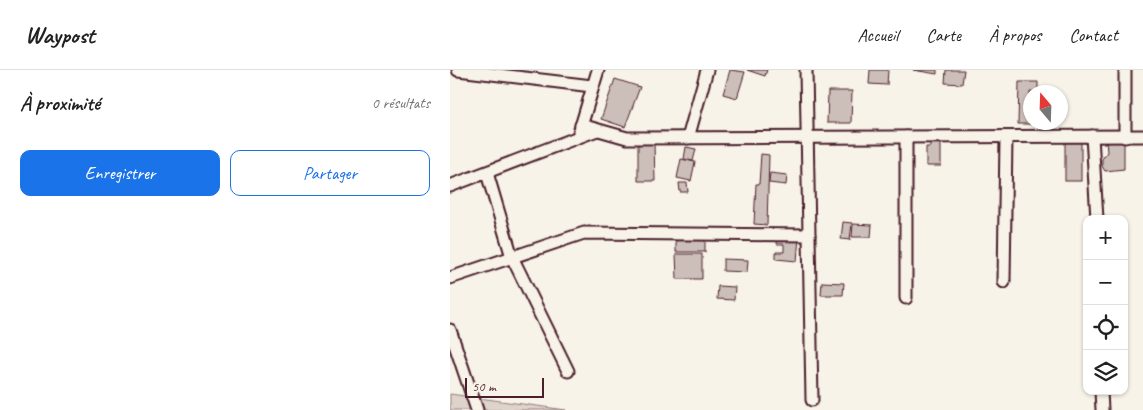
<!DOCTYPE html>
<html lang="fr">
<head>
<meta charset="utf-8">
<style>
	:root { --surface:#fff; --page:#f2f2f2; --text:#222; --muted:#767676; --line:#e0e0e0; --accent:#1a73e8 }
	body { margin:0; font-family:Caveat,sans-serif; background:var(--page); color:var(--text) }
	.controls { position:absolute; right:15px; bottom:15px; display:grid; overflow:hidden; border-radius:10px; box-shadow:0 1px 4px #0004 }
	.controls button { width:45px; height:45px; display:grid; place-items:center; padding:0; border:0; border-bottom:1px solid var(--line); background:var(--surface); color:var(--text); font:25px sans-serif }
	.compass { position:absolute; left:573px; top:15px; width:45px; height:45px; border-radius:50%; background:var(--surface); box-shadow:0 1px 4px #0004; rotate:341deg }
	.scale { position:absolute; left:15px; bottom:12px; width:79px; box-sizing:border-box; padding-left:5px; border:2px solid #4a1f2b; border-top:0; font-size:14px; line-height:18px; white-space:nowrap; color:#4a1f2b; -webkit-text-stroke:4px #f7f3e8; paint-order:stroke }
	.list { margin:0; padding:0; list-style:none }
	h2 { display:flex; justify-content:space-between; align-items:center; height:65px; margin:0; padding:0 20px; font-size:21px }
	h2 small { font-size:16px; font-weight:400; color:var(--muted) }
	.actions { display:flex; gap:10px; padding:15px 20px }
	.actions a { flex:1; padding:11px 0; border:1px solid var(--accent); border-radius:10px; text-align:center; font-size:18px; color:var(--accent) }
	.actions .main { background:var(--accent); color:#fff }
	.icon { flex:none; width:28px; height:28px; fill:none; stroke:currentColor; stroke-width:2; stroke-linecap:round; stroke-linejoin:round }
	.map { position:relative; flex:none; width:693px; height:340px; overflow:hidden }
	header { display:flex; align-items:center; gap:30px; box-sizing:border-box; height:70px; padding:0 25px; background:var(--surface); border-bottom:1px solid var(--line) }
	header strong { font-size:24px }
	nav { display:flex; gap:28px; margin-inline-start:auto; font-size:18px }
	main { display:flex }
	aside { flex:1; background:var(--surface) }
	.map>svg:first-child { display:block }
	.green { fill:#ded4cc; stroke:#947a7c }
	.building { fill:#ccbfb9; stroke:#4a1f2b }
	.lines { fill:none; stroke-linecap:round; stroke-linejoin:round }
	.minor-casing { stroke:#4a1f2b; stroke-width:15 }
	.minor { stroke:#f7f3e8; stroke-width:11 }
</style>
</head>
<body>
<header>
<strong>Waypost</strong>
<nav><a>Accueil</a><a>Carte</a><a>À propos</a><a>Contact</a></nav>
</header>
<main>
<aside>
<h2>À proximité<small>0 résultats</small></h2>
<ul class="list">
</ul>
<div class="actions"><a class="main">Enregistrer</a><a>Partager</a></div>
</aside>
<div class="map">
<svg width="693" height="340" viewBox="0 0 693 340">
	<rect width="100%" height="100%" fill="#f7f3e8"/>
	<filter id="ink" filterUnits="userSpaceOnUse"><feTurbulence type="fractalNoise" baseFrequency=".02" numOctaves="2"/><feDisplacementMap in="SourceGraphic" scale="10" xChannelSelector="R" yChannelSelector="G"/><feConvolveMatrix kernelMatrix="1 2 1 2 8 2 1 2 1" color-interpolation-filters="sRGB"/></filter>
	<g filter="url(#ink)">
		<path class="green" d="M0,324L116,340H0Z"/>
		<g class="building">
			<path d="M280,0L295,2L287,28L273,24Z"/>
			<path d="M297,0H317L315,6Z"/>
			<path d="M420,0H438L437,15L419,14Z"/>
			<path d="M463,0H487V4Z"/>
			<path d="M496,0H514L512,14L495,13Z"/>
			<path d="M165,9L190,17L175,57L151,49Z"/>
			<path d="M569,12H588V22H580V52H587V54H568Z"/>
			<path d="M378,21H402L401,53H377Z"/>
			<path d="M656,70L674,71V99L655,101L652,96V89L657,82Z"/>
			<path d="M480,72H491V96H476V77H480Z"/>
			<rect x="615" y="72" width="16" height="39"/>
			<path d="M204,73L205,111H188V74Z"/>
			<path d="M236,77L246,79L243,91L234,89Z"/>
			<path d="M311,84L319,85L317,155L304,154L306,114H309Z"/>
			<path d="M231,89L245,92L241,111L227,108Z"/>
			<path d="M320,103L337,105L336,115L319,113Z"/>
			<path d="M229,113H237L238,122H230Z"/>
			<path d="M393,152L402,153L400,170L391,169Z"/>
			<path d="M403,154L422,155L421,167H402Z"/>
			<path d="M328,165L349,167L347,191L326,189V182H334V174H327Z"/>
			<rect x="226" y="168" width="29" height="14"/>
			<path d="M226,184H252V209H227Z"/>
			<path d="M273,189L298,190L297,202L273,201Z"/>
			<path d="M372,212L394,213L393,225H371Z"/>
			<path d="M268,216L285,217L284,230L267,229Z"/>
		</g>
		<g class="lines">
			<defs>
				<g id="minor">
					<path d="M8,0L142,16"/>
					<path d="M356,0L362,330"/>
					<path d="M675,0V67"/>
					<path d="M131,55L177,68L693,66"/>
					<path d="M129,63L148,0"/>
					<path d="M642,66L647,149"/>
					<path d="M238,68L257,0"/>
					<path d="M37,103L62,187L118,301"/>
					<path d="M0,116L147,60"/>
					<path d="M0,208L134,163L359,165"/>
					<path d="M554,212L556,67"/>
					<path d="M456,228V67"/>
					<path d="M0,260L27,340"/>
					<path d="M651,321L652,340"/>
				</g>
			</defs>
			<use href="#minor" class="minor-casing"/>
			<use href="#minor" class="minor"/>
		</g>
	</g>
</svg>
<div class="controls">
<button>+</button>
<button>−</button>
<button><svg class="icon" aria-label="locate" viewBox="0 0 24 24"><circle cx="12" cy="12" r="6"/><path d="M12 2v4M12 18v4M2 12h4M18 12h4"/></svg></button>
<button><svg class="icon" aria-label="layers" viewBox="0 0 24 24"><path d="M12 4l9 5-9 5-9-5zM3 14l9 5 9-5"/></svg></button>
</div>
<svg class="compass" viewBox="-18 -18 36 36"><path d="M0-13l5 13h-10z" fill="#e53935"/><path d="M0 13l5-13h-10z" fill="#767676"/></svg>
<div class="scale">50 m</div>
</div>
</main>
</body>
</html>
